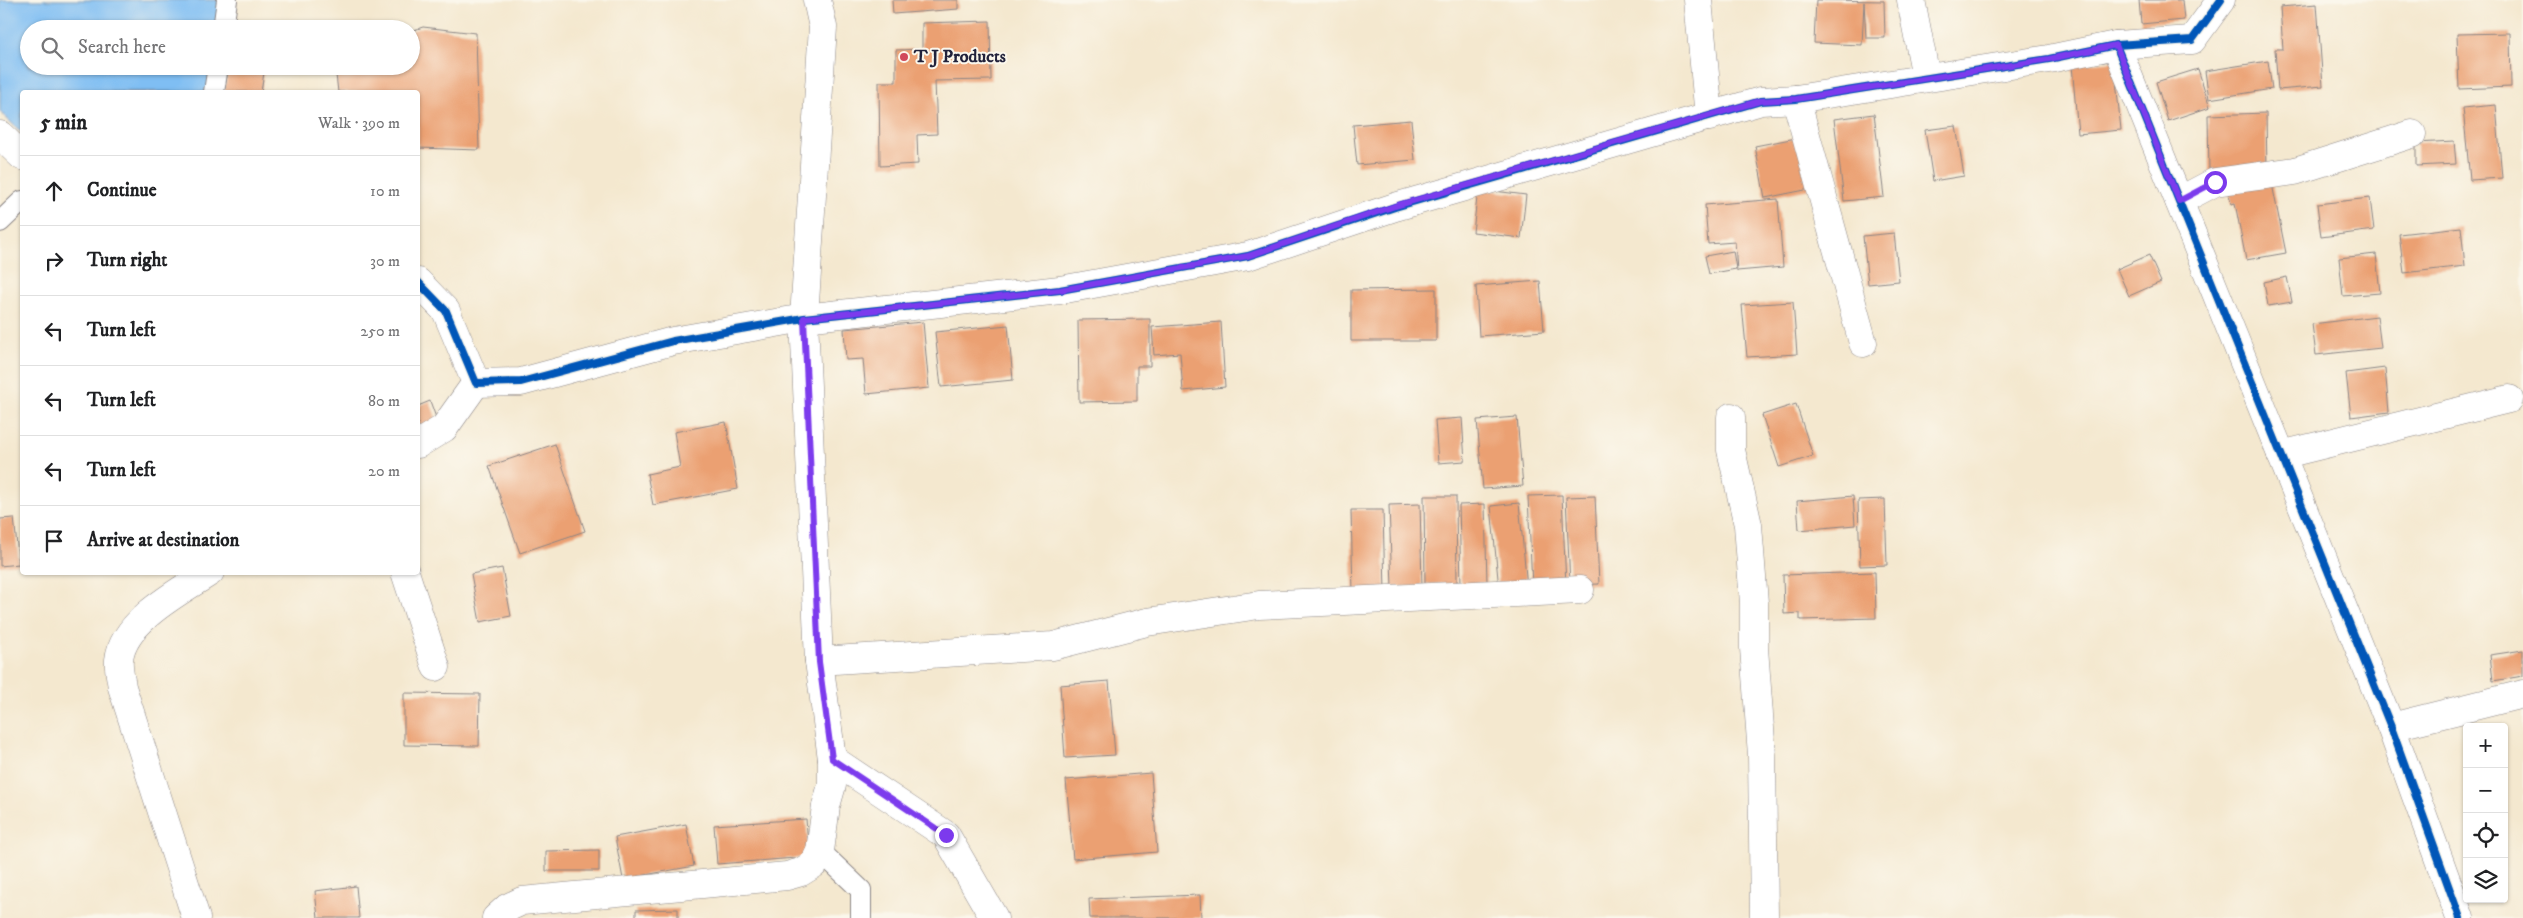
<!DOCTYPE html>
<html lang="en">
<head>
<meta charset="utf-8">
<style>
	:root { --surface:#fff; --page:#f2f2f2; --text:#202124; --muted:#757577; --line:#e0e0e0 }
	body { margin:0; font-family:"IM FELL DW Pica",serif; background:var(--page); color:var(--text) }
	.controls { position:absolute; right:15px; bottom:15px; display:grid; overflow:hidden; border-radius:5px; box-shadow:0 1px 4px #0004 }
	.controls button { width:45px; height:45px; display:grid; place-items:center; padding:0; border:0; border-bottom:1px solid var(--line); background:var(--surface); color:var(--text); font:25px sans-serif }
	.stop { position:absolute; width:15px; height:15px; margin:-11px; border:4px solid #7c3aed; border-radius:50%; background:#fff }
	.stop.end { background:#7c3aed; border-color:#fff; box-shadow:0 1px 5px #0008 }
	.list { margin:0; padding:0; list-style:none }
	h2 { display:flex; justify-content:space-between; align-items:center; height:65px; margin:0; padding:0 20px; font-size:21px }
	h2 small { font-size:16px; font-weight:400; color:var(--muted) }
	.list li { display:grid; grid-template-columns:32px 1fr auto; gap:15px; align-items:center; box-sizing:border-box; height:70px; padding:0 20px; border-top:1px solid var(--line) }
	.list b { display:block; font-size:19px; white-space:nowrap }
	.list em { font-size:16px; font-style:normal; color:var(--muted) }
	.icon { flex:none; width:28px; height:28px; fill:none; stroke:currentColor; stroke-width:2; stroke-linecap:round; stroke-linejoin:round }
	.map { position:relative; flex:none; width:2523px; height:918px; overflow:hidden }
	.search { position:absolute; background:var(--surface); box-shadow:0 1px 4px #0004; left:20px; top:20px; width:400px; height:55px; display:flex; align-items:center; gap:12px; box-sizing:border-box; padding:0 18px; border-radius:28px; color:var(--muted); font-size:19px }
	.panel { position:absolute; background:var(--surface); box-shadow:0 1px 4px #0004; left:20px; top:90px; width:400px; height:485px; border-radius:5px }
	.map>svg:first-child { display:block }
	.water { fill:#7fbef3; stroke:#507097 }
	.building { fill:#eba072 }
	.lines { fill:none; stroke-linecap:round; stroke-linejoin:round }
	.service-casing { stroke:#8b8585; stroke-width:22 }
	.minor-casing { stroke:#8b8585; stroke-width:29 }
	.service { stroke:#fff; stroke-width:20 }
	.minor { stroke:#fff; stroke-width:28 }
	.cycleway-casing { stroke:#fbf7ec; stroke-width:11 }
	.cycleway { stroke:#0057b8; stroke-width:8 }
	.route { stroke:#7c3aed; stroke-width:6 }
	.poi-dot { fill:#d1495b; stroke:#fbf7ec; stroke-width:2 }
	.labels { text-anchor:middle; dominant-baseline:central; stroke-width:4; stroke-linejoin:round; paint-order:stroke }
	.poi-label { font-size:18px; font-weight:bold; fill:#22223b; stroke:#fbf7ec; text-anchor:start }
</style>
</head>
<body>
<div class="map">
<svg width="2523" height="918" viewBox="0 0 2523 918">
	<rect width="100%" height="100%" fill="#fbf7ec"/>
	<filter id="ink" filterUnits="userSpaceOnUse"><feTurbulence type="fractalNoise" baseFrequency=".02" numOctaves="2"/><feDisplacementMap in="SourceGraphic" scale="10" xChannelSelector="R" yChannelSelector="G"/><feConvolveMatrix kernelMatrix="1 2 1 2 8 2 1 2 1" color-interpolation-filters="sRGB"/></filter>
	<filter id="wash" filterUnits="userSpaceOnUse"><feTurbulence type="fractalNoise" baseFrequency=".0096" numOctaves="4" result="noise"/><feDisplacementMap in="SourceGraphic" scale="20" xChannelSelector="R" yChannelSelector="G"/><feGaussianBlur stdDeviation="1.12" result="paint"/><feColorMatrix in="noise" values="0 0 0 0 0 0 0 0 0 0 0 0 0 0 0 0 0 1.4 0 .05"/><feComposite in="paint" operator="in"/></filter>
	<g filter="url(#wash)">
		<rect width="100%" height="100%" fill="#f4e8cf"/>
		<path class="water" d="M0,0H229L225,29H29V66H219L215,92H22V133L0,112Z"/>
		<g id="blocks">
			<g class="building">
				<path d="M892,0H958V9L893,14Z"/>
				<path d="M1816,0L1884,1L1885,38H1866L1864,2L1862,45L1814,43Z"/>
				<path d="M2139,0H2182L2184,20L2141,24Z"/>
				<path d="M2317,4L2323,86L2278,90L2275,49H2283L2280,7Z"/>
				<path d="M990,21L991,80L935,81L937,134L917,135L918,164L880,166L879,82H896V50L922,49V23Z"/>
				<path d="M423,27L476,33L479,150L418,148V92H338L335,66H411V31Z"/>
				<path d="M2510,33L2511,87L2459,89L2457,34Z"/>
				<path d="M2114,61L2121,130L2078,134L2072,65Z"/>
				<path d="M2268,61L2272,89L2209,99L2205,71Z"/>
				<path d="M229,66H265L261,92H224Z"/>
				<path d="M2198,69L2210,107L2168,121L2156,82Z"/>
				<path d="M2496,105L2502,178L2470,180L2463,108Z"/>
				<path d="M2266,113L2267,171L2209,172L2208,115Z"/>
				<path d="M1874,114L1884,197L1844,201L1834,119Z"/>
				<path d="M1411,120L1415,160L1357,165L1353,125Z"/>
				<path d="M1956,126L1964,176L1933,181L1925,130Z"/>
				<path d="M1801,137L1810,189L1765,198L1755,146Z"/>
				<path d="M2454,141L2456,164L2416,166V143Z"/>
				<path d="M2271,179L2286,253L2246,260L2235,203L2231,204L2228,188Z"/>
				<path d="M1478,189L1526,195L1521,238L1473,232Z"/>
				<path d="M2370,198L2374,230L2321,237L2317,204Z"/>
				<path d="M1778,199L1783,267L1737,271L1735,242L1708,244L1705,205Z"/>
				<path d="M2461,227L2465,266L2404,273L2399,234Z"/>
				<path d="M1894,233L1899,281L1868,284L1863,236Z"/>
				<path d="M1733,251L1736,269L1709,274L1705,256Z"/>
				<path d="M2376,254L2380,293L2343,296L2339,258Z"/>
				<path d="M2149,255L2161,282L2129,296L2117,269Z"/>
				<path d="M2287,277L2292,302L2268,306L2264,282Z"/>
				<path d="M1540,281L1544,331L1479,336L1476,286Z"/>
				<path d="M1436,289V341H1351V290Z"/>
				<path d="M1793,302L1797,354L1747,357L1742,305Z"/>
				<path d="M2377,316L2381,348L2316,355L2312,324Z"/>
				<path d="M1150,319V366H1137V401L1079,402L1078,320Z"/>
				<path d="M923,322L929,388L866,394L863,359L846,360L844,329Z"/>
				<path d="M1221,322L1225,387L1183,391L1180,353L1154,355L1152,327Z"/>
				<path d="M1008,325L1013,380L941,387L935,332Z"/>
				<path d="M2385,368L2389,412L2351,417L2346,373Z"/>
				<path d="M430,401L442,434L418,442V406Z"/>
				<path d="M1796,404L1813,456L1779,467L1762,415Z"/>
				<path d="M1517,417L1523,486L1483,489L1477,420Z"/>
				<path d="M1462,418L1465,461L1438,463L1435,420Z"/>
				<path d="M726,422L738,489L653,505L647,474L680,467L674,432Z"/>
				<path d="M555,444L585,531L520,553L489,466Z"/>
				<path d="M1562,495L1566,586L1532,587L1528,496Z"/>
				<path d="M1424,496H1456L1457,584H1425Z"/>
				<path d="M1595,496L1599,584L1570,585L1566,497Z"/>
				<path d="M1853,496L1855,525L1799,530L1797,501Z"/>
				<path d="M1885,499L1887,565L1860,566L1858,500Z"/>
				<path d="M1519,503L1527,587L1499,589L1491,506Z"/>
				<path d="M1420,504L1422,586L1392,587L1389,505Z"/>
				<path d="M1485,504L1487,583L1461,584L1459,505Z"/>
				<path d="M1351,510H1383L1385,592L1353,593Z"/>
				<path d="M14,518L19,564L0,566V519Z"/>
				<path d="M502,568L511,616L480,622L471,574Z"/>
				<path d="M1875,572L1876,618L1800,620V613L1784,614L1783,575Z"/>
				<path d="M2523,650V676L2493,681L2490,655Z"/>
				<path d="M1109,681L1115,755L1065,758L1060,685Z"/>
				<path d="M404,693L480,694L479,746L404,745Z"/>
				<path d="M1151,773L1157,852L1073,859L1066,780Z"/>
				<path d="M806,819L809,857L717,864L714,825Z"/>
				<path d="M686,824L694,866L623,879L615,837Z"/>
				<path d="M599,850V871H546V851Z"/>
				<path d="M356,886L359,918H318L315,891Z"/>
				<path d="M1200,895L1201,918H1090L1089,899Z"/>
				<path d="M678,909V918H636V910Z"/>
			</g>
		</g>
	</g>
	<g filter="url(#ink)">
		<use href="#blocks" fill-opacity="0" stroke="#8b8585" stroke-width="1"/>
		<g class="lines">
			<defs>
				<g id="service">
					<path d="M223,29L227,0"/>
					<path d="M214,92L218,66"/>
					<path d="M0,222L22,201"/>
					<path d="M820,851L861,890V918"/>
				</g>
				<g id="minor">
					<path d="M817,0L823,27L804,318L819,661L832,759L946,835L994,918"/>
					<path d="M1698,0L1709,117"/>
					<path d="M1911,0L1926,77"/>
					<path d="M2221,0L2192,40L2116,45L2391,727L2460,918"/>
					<path d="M1796,99L1863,343"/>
					<path d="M0,135L22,156"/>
					<path d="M2179,201L2215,182L2295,171L2412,134"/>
					<path d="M418,282L446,311L476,383L521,382L673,341L804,318L1060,290L1248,256L1395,207L1761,101L1796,99L2049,59L2116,45"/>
					<path d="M1731,417V450L1748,525L1754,603V648L1762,755L1764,918"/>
					<path d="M418,444L444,428L476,383"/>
					<path d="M2281,455L2509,399"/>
					<path d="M405,572L436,667"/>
					<path d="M819,661L1053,646L1147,622L1259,605L1580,590"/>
					<path d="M2391,727L2523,694"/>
					<path d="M196,918L122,687C121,679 118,669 119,660C123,621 179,592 210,572"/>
					<path d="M496,918L507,908L522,901L787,876L801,872L814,864L820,851L826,806L832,785V759"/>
				</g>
			</defs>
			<use href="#service" class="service-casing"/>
			<use href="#minor" class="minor-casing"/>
			<use href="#service" class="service"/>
			<use href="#minor" class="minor"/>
			<defs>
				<g id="cycleway">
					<path d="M2221,0L2192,40L2116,45L2391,727L2460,918"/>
					<path d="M418,282L446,311L476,383L521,382L673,341L804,318L1060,290L1248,256L1395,207L1761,101L1796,99L2049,59L2116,45"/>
				</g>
			</defs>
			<use href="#cycleway" class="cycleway-casing"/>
			<use href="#cycleway" class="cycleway"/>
		</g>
	</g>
	<g class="lines" filter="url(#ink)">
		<path class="route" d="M946,835L832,759L819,662L804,318L1060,290L1248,256L1395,206L1760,101L1796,99L2049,59L2116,45L2179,201L2215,182"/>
	</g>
	<circle class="poi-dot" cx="904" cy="57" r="5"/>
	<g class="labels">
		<g class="poi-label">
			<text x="914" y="57">T J Products</text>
		</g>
	</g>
</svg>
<div class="controls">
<button>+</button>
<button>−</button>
<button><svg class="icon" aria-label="locate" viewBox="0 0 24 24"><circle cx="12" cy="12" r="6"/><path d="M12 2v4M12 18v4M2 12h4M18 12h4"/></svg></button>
<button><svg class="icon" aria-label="layers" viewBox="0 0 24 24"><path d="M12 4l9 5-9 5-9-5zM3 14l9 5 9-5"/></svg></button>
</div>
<div class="stop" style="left:2215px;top:182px"></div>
<div class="stop end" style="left:946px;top:835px"></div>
<div class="search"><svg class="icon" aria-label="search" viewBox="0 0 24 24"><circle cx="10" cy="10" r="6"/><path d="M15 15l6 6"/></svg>Search here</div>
<section class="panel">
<h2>5 min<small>Walk · 390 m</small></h2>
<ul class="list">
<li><svg class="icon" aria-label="ahead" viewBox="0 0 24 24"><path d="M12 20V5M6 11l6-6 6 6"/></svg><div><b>Continue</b></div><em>10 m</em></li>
<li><svg class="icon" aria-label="right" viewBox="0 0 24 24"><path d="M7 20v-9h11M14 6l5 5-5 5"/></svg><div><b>Turn right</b></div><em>30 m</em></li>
<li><svg class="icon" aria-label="left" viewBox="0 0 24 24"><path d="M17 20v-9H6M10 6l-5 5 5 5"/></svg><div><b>Turn left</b></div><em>250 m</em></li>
<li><svg class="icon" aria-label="left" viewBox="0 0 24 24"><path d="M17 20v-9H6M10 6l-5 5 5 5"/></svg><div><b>Turn left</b></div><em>80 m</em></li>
<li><svg class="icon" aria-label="left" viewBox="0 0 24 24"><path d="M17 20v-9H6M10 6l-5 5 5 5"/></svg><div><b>Turn left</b></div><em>20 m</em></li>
<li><svg class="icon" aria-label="arrive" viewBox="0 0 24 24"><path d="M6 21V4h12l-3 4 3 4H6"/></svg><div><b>Arrive at destination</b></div></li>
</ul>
</section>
</div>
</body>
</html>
